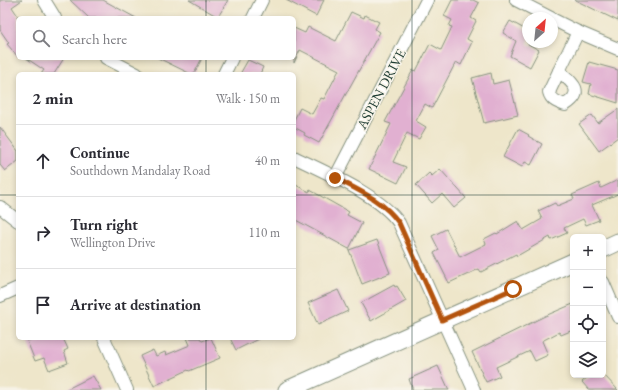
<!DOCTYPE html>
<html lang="en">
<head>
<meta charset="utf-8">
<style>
	:root { --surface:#fff; --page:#f2f2f3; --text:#2b2b33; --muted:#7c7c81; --line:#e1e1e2 }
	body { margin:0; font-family:"EB Garamond",serif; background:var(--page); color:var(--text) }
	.controls { position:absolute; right:12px; bottom:12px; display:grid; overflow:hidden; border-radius:6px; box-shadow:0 2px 6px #0003 }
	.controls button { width:36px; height:36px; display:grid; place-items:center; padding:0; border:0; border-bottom:1px solid var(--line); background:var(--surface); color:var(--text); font:20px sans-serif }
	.compass { position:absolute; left:522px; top:12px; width:36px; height:36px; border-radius:50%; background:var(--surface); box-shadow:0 2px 6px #0003; rotate:27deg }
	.stop { position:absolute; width:12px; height:12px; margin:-9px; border:3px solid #b45309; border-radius:50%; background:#fff }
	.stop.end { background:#b45309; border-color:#fff; box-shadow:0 1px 4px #0008 }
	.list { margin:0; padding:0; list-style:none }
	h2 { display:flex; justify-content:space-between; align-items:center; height:52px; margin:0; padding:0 16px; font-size:17px }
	h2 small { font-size:13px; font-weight:400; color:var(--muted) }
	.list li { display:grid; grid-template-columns:26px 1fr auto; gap:12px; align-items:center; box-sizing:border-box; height:72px; padding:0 16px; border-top:1px solid var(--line) }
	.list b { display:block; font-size:15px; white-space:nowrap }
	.list p { margin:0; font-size:13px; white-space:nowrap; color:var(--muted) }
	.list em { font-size:13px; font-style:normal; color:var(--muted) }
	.icon { flex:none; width:22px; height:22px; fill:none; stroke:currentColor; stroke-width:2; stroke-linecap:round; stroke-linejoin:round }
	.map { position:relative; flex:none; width:618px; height:390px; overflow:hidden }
	.search { position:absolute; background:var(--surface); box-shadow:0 2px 6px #0003; left:16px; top:16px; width:280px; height:44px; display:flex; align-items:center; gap:10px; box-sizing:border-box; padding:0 14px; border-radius:6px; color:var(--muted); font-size:15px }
	.panel { position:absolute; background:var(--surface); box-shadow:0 2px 6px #0003; left:16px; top:72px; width:280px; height:268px; border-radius:6px }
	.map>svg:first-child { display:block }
	.building { fill:#e1b0d1 }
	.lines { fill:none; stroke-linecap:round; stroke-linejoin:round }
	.street-casing { stroke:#86927f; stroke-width:14 }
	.secondary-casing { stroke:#86927f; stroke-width:19 }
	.street { stroke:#fff; stroke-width:12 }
	.secondary { stroke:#fff; stroke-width:17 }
	.route { stroke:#b45309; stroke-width:5 }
	.grid { fill:none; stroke:#1f3d34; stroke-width:1; stroke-opacity:0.55 }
	.labels { text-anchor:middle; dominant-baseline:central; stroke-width:3; stroke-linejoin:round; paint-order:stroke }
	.street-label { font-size:14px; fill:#1f3d34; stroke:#f7f3e8 }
</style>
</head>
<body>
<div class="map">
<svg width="618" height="390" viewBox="0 0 618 390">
	<rect width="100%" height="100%" fill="#f7f3e8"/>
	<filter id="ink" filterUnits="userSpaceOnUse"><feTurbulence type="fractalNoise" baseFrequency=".025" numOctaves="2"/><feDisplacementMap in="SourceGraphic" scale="8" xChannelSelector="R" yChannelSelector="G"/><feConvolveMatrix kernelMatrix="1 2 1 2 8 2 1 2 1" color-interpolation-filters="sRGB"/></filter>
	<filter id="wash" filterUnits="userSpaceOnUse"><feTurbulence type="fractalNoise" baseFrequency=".012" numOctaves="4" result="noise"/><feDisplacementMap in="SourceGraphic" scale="16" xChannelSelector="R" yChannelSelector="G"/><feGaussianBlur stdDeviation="0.9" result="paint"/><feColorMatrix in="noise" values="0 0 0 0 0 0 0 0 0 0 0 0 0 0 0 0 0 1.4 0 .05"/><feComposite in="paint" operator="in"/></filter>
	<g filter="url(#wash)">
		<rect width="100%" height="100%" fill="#eee6ca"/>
		<g id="blocks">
			<g class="building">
				<path d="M0,0H22L12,7L18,16V57L7,44L9,43L0,30Z"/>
				<path d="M70,0H103L136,18H89Z"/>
				<path d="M189,0H228L218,17Z"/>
				<path d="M286,0H324L316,16Z"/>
				<path d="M452,0H473L479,3L471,18L476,21L467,39L472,42L461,65L456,62L432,108L425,104L416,121L426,127L419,139L407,133L393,162L406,167L398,183L369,169L391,124L385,122L413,70L416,71L430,44L441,50L452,27L449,26L452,20L444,16Z"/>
				<path d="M575,0H618V21Z"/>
				<path d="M351,12L364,18L365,15L379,22L375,29L380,32L319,143L304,135L305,133L294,127V120L300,108L312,114L321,98L324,99L339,70L300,50L294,63V28L305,33L308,27L336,41Z"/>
				<path d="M510,21L528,31V44L539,50L530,67L510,56L516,41L503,33Z"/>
				<path d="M26,58H64L54,74H41L44,70Z"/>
				<path d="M158,58H202L194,74H191Z"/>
				<path d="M248,60L263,67L260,74H240Z"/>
				<path d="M589,62L618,70V103L589,94L591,84L583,82Z"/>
				<path d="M491,73L493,84L509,80L518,115L484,123L472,78Z"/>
				<path d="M618,109V137L599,151L579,124L592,115L598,123Z"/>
				<path d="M0,127L18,151V161L5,171L0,165Z"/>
				<path d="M518,129L529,135L528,136L542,144L531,165L525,162L522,167L503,157Z"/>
				<path d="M440,169L466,198L454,208L442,194L432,203L416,185L429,173L432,176Z"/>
				<path d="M618,180V194L592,205L599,220L586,225L583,219L564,228L567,233L551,240L550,237L517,256L516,254L481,272L479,269L449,283L434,253L439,250L432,236L446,229L460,257L486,244L484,239L496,233L497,234L518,221L523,230L542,219L538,211L555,203L557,206L574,199L572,195L599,183L601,188Z"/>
				<path d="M294,184L309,192L310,190L349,212L347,215L362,223L349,249L294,219Z"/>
				<path d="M377,240L390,273L362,284L349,250Z"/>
				<path d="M394,285L395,287L397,286L406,301L371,321L361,303Z"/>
				<path d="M338,290L348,311L318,325L308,303Z"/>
				<path d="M573,304V330L561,335L559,332L542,341L548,355L535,361L530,351L496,367L500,376L486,382L472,352L545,316Z"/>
				<path d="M35,338H63L68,349L64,351L68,363L49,370L44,358L35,361L27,341Z"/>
				<path d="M187,338H200L202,341L211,338L220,358L189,371L188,370L154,386L140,356L153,350L156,356L165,352L166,355L190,345Z"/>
				<path d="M230,338H260L236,350Z"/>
				<path d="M438,366L449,390H413L409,379Z"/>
				<path d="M590,375H604L618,390H589L582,382Z"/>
				<path d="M93,376L101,390H65Z"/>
			</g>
		</g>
	</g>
	<g filter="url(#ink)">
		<use href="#blocks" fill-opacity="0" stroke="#86927f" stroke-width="1"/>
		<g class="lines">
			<defs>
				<g id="street">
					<path d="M44,0L55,18"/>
					<path d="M516,0L551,18"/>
					<path d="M253,18L262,0"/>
					<path d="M552,19L578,32L618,49"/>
					<path d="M106,58L137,74"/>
					<path d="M559,71C572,82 586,92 565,105C557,102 551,100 549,92Z"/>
					<path d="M559,71L578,32"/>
					<path d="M224,74L232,58"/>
					<path d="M294,157C324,172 380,195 399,223L474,390"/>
					<path d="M335,178L427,0"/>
					<path d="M0,207L18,221"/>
					<path d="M603,282L618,317"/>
					<path d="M0,296L18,288"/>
					<path d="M104,338L127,390"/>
				</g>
				<g id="secondary">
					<path d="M603,249L618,242"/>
					<path d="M287,390L573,262"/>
				</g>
			</defs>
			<use href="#street" class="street-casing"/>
			<use href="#secondary" class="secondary-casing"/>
			<use href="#street" class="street"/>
			<use href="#secondary" class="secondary"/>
		</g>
	</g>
	<g class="lines" filter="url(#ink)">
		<path class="route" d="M335,178C358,190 384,201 399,223L442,320L513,289"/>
	</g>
	<path class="grid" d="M206,0V18M412,0V390M206,58V74M0,195H18M294,195H618M206,338V390"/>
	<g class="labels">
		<g class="street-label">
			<text transform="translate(381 89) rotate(-62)">ASPEN DRIVE</text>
		</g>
	</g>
</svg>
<div class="controls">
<button>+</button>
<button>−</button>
<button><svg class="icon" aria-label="locate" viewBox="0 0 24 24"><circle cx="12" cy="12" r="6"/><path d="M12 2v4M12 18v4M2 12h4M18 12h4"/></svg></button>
<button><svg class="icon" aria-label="layers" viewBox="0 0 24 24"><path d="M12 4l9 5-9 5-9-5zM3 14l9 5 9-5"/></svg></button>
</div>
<svg class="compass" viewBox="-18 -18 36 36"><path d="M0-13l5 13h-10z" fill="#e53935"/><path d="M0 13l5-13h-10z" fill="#7c7c81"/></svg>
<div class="stop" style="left:513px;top:289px"></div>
<div class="stop end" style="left:335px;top:178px"></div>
<div class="search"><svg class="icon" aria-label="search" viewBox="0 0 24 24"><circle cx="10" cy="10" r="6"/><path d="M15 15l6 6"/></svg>Search here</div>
<section class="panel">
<h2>2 min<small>Walk · 150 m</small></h2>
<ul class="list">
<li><svg class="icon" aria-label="ahead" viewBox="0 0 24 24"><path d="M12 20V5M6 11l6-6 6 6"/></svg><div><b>Continue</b><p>Southdown Mandalay Road</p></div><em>40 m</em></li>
<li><svg class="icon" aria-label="right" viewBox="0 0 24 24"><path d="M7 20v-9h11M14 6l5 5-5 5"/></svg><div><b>Turn right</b><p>Wellington Drive</p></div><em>110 m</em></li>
<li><svg class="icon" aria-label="arrive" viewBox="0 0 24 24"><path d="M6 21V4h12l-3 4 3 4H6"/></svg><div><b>Arrive at destination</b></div></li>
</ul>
</section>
</div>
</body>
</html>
